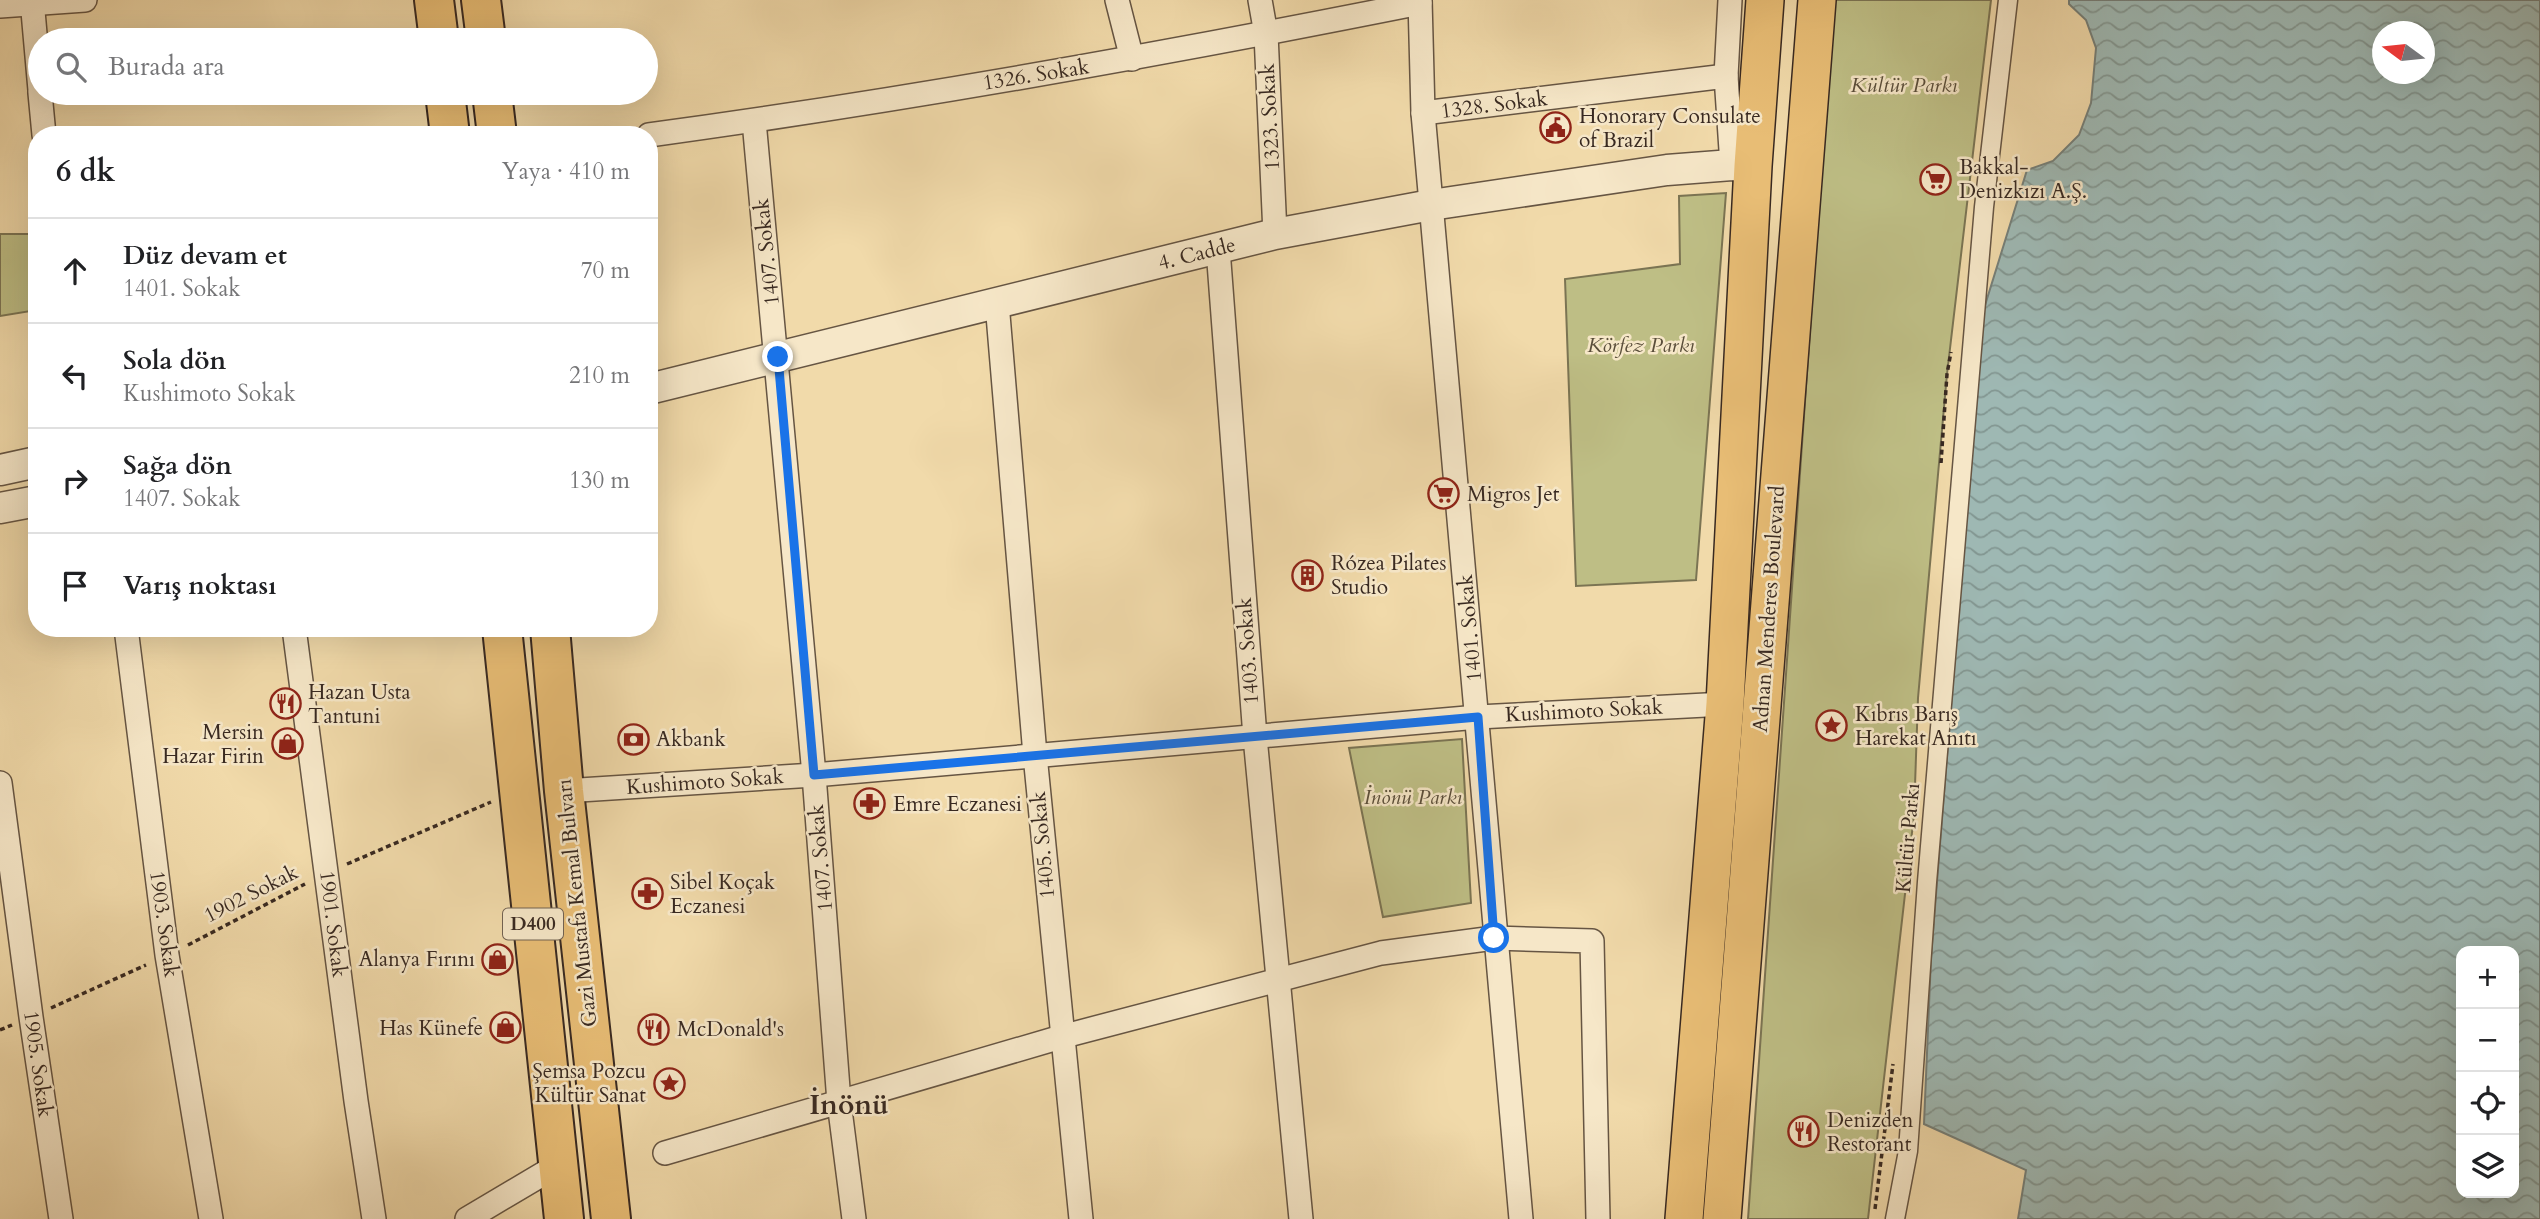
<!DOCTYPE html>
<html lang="tr">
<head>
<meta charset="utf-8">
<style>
	:root { --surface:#fff; --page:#f6f6f6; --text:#202124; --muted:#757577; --line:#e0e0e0 }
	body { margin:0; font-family:Cardo,serif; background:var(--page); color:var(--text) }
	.controls { position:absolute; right:21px; bottom:21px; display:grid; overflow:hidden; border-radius:14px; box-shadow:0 7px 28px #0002 }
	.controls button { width:63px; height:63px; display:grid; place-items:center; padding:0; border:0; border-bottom:2px solid var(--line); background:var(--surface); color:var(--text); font:35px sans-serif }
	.compass { position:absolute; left:2372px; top:21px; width:63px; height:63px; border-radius:50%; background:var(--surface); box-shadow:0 7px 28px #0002; rotate:285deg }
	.stop { position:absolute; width:21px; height:21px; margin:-16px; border:5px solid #1a73e8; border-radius:50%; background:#fff }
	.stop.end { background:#1a73e8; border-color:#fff; box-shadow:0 2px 7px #0008 }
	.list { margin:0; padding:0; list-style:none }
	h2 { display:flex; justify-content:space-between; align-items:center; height:91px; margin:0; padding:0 28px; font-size:30px }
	h2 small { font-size:23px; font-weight:400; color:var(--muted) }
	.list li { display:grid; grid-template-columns:46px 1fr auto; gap:21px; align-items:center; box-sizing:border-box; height:105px; padding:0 28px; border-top:2px solid var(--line) }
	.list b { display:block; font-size:26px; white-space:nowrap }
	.list p { margin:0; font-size:23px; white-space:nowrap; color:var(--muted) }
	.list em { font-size:23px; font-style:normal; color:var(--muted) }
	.icon { flex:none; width:38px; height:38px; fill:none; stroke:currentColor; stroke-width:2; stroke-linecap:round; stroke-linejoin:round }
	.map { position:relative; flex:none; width:2540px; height:1219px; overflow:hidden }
	.search { position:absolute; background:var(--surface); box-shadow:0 7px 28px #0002; left:28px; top:28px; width:630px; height:77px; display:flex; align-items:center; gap:18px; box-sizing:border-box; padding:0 24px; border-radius:38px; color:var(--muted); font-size:26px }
	.panel { position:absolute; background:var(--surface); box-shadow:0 7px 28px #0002; left:28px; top:126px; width:630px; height:511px; border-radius:28px }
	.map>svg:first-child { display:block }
	.park { fill:#bebe85; stroke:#7b7453; stroke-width:2 }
	.water { fill:url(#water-waves); stroke:#757f79; stroke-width:2; fill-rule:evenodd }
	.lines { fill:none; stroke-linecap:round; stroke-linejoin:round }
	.pedestrian-casing { stroke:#665543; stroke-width:21 }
	.minor-casing { stroke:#665543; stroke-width:26 }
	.tertiary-casing { stroke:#665543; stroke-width:33 }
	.primary-casing { stroke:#382921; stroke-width:40 }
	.trunk-casing { stroke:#382921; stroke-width:42 }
	.path { stroke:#382921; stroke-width:3.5; stroke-dasharray:5 3.5; stroke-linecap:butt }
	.pedestrian { stroke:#f6e7c8; stroke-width:18 }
	.minor { stroke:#f6e7c8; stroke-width:23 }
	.tertiary { stroke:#f6e7c8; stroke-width:30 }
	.primary { stroke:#e8bd75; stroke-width:37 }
	.trunk { stroke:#e8bd75; stroke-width:38 }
	.route { stroke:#1a73e8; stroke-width:9 }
	.labels { text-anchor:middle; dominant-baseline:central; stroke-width:5; stroke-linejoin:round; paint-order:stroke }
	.shield { fill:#f6e7c8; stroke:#716253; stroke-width:2 }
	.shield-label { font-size:19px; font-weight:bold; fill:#382921 }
	.street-label { font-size:21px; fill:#382921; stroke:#f6e7c8 }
	.park-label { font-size:21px; font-style:italic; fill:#5a4e3a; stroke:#f6e7c8 }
	.poi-label { font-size:21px; fill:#382921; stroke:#f6e7c8; text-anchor:start }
	.district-label { font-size:28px; font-weight:bold; fill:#382921; stroke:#f6e7c8 }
</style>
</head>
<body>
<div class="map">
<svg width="2540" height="1219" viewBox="0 0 2540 1219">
	<defs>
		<pattern id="water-waves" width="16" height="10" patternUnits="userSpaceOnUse" patternTransform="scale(1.75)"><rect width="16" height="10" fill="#9eb8b3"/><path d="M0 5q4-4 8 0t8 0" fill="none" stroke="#829691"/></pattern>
	</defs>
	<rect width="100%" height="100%" fill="#f1daaa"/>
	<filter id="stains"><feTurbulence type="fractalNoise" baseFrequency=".00286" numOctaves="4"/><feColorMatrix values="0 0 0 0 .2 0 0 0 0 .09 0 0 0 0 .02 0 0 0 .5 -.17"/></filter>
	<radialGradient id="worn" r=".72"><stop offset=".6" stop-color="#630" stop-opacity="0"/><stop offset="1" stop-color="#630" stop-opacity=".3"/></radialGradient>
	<g class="park">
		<path d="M1833,0H1991L1947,374L1918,698L1914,815L1868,1219H1748Z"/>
		<path d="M1726,193L1696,580L1576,586L1565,279L1680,264L1679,196Z"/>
		<path d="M0,234H37V310L0,316Z"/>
		<path d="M1462,739L1471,903L1383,917L1349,748Z"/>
	</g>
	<path class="water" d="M2069,0H2540V1219H2018L2026,1170L1924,1124L1931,958L1982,315L2027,170L2053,161L2079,135L2091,103L2096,48L2086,20L2069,4ZM2382,32H2424V74H2382ZM2461,951H2514V1193H2461Z"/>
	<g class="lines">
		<defs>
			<path id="pedestrian" d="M1895,1219L1908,1151L1927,882L1984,207L2008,0"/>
			<g id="minor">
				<path d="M32,0L40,90"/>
				<path d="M1117,0L1132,59"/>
				<path d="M1260,0L1266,34L1275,234"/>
				<path d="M1420,0L1423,113L1521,1219"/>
				<path d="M0,6L85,0"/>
				<path d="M1726,76L1730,0"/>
				<path d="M40,93L44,135"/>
				<path d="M1423,113L1726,76L1732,165"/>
				<path d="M754,121L814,775L839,1102L854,1219"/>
				<path d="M649,135C908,100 1164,54 1420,3"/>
				<path d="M1218,249L1255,737L1301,1219"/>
				<path d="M997,303L1035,755L1081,1219"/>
				<path d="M126,628L167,955L211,1219"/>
				<path d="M294,628L356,1101L374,1219"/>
				<path d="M0,783L31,1017L61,1219"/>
				<path d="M564,791L814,775L1478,717L1725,704"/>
				<path d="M665,1153L1061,1037L1381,953L1494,938L1592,941L1598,1219"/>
				<path d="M467,1219L558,1165"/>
			</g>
			<g id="tertiary">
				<path d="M649,389L1275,234L1431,205L1667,170L1732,165L1753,166"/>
				<path d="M0,470L37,462"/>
				<path d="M0,508L37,501"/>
			</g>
			<g id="primary">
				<path d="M1684,1219L1725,704L1753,166L1765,0"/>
				<path d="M1722,1219L1817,0"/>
			</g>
			<g id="trunk">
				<path d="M434,0L439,40"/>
				<path d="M481,0L486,40"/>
				<path d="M445,93L450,135"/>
				<path d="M492,93L497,135"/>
				<path d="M502,628L564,1219"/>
				<path d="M550,628L564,791L611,1219"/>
			</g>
		</defs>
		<use href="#pedestrian" class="pedestrian-casing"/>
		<use href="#minor" class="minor-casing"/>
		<use href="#tertiary" class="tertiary-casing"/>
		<use href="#primary" class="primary-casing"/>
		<use href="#trunk" class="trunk-casing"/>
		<g class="path">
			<path d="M1941,463L1947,374L1951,352"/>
			<path d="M347,864L491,802"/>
			<path d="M188,945L305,884"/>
			<path d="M51,1008L146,965"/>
			<path d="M0,1030L12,1025"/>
			<path d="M1875,1209L1893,1064"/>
		</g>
		<use href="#pedestrian" class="pedestrian"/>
		<use href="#minor" class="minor"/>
		<use href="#tertiary" class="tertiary"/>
		<use href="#primary" class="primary"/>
		<use href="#trunk" class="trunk"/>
	</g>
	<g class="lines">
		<path class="route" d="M778,357L814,775L1478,717L1494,938"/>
	</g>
	<defs>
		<symbol id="civic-ring" viewBox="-11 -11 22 22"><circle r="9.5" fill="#f6e7c8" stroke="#8f2418" stroke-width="1.5"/><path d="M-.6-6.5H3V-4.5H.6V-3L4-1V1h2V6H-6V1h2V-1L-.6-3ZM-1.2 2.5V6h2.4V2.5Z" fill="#8f2418"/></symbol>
		<symbol id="supermarket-ring" viewBox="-11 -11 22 22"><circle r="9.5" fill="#f6e7c8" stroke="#8f2418" stroke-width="1.5"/><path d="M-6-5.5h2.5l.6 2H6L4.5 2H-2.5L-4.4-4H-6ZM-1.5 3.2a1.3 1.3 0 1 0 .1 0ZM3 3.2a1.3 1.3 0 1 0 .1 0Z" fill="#8f2418"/></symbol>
		<symbol id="building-ring" viewBox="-11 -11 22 22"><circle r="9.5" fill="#f6e7c8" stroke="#8f2418" stroke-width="1.5"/><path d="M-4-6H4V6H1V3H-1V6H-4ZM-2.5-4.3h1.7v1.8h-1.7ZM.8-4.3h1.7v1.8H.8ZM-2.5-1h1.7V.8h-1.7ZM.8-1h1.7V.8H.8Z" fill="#8f2418"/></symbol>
		<symbol id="restaurant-ring" viewBox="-11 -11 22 22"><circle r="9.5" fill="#f6e7c8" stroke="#8f2418" stroke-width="1.5"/><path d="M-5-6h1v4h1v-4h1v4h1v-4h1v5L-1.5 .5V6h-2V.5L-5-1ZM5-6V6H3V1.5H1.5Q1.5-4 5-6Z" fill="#8f2418"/></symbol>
		<symbol id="sight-ring" viewBox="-11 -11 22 22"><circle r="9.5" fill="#f6e7c8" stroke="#8f2418" stroke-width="1.5"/><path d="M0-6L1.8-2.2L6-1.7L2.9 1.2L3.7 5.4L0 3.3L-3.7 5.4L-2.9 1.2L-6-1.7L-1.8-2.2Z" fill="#8f2418"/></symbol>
		<symbol id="bank-ring" viewBox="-11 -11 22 22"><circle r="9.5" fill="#f6e7c8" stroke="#8f2418" stroke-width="1.5"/><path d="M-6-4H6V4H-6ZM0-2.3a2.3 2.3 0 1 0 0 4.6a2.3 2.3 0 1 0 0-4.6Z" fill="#8f2418"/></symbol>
		<symbol id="shop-ring" viewBox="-11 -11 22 22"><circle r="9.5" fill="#f6e7c8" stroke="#8f2418" stroke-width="1.5"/><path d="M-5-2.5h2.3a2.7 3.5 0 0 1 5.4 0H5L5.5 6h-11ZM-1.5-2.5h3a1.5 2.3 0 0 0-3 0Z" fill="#8f2418"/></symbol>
		<symbol id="pharmacy-ring" viewBox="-11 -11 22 22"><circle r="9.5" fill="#f6e7c8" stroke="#8f2418" stroke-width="1.5"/><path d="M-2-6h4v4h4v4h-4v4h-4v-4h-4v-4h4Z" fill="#8f2418"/></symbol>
	</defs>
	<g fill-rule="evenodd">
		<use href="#civic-ring" x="1538" y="110" width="35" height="35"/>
		<use href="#supermarket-ring" x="1918" y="162" width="35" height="35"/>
		<use href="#supermarket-ring" x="1426" y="476" width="35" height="35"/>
		<use href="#building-ring" x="1290" y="558" width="35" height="35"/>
		<use href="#restaurant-ring" x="268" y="686" width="35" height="35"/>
		<use href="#sight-ring" x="1814" y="708" width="35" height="35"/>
		<use href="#bank-ring" x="616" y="722" width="35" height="35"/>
		<use href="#shop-ring" x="270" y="726" width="35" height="35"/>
		<use href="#pharmacy-ring" x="852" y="786" width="35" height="35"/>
		<use href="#pharmacy-ring" x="630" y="876" width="35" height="35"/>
		<use href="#shop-ring" x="480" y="942" width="35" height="35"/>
		<use href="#shop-ring" x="488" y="1010" width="35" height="35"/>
		<use href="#restaurant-ring" x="636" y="1012" width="35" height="35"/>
		<use href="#sight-ring" x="652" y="1066" width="35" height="35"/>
		<use href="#restaurant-ring" x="1786" y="1114" width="35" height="35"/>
	</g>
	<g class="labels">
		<rect class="shield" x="503" y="908.5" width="60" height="31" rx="5"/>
		<g class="shield-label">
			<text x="533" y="924">D400</text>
		</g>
		<g class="street-label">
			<text transform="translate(1036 75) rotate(-9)">1326. Sokak</text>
			<text transform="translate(1494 105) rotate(-7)">1328. Sokak</text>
			<text transform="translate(1270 117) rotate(-93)">1323. Sokak</text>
			<text transform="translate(767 252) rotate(-96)">1407. Sokak</text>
			<text transform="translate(1197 254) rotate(-14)">4. Cadde</text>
			<text transform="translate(1769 609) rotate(-86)">Adnan Menderes Boulevard</text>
			<text transform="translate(1470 628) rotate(-95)">1401. Sokak</text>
			<text transform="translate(1248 651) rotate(-94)">1403. Sokak</text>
			<text transform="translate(1584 711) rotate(-3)">Kushimoto Sokak</text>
			<text transform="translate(705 782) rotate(-4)">Kushimoto Sokak</text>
			<text transform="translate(1908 838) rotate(-85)">Kültür Parkı</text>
			<text transform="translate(1043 845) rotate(-95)">1405. Sokak</text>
			<text transform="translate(821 858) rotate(-95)">1407. Sokak</text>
			<text transform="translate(251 894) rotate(-27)">1902 Sokak</text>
			<text transform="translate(577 903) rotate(-96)">Gazi Mustafa Kemal Bulvarı</text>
			<text transform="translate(164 924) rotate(82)">1903. Sokak</text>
			<text transform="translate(333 924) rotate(83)">1901. Sokak</text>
			<text transform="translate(38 1064) rotate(82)">1905. Sokak</text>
		</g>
		<g class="park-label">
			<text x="1904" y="85">Kültür Parkı</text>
			<text x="1641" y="345">Körfez Parkı</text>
			<text x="1413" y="797">İnönü Parkı</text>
		</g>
		<g class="poi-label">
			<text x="1579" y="116">Honorary Consulate<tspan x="1579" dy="24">of Brazil</tspan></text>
			<text x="1959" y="167">Bakkal-<tspan x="1959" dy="24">Denizkızı A.Ş.</tspan></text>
			<text x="1467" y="494">Migros Jet</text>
			<text x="1331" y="563">Rózea Pilates<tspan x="1331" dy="24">Studio</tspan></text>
			<text x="308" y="692">Hazan Usta<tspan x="308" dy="24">Tantuni</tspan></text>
			<text x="1855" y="714">Kıbrıs Barış<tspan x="1855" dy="24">Harekat Anıtı</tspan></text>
			<text x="264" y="732" text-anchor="end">Mersin<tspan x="264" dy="24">Hazar Firin</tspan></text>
			<text x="656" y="739">Akbank</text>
			<text x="893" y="804">Emre Eczanesi</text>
			<text x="670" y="882">Sibel Koçak<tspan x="670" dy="24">Eczanesi</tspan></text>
			<text x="475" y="959" text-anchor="end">Alanya Fırını</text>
			<text x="483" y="1028" text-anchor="end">Has Künefe</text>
			<text x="677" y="1029">McDonald's</text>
			<text x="646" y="1071" text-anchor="end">Şemsa Pozcu<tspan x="646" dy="24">Kültür Sanat</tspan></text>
			<text x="1827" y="1120">Denizden<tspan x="1827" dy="24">Restorant</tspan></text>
		</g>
		<g class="district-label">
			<text x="849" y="1105">İnönü</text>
		</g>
	</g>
	<rect width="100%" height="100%" filter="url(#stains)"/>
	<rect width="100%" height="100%" fill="url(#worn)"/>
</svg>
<div class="controls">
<button>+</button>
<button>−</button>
<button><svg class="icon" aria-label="locate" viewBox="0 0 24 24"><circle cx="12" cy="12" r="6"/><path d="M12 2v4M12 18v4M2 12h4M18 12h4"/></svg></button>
<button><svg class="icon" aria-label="layers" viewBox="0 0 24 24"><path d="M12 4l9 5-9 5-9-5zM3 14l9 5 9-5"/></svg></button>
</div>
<svg class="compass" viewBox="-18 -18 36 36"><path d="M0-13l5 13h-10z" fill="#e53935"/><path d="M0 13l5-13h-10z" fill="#757577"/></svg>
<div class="stop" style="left:1494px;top:938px"></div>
<div class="stop end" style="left:778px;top:357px"></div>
<div class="search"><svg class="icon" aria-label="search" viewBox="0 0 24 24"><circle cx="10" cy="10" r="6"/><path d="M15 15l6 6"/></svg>Burada ara</div>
<section class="panel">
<h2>6 dk<small>Yaya · 410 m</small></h2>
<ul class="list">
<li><svg class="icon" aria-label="ahead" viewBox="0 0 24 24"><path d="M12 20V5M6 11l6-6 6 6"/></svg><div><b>Düz devam et</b><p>1401. Sokak</p></div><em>70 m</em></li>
<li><svg class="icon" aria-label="left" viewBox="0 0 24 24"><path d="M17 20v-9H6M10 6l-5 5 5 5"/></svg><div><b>Sola dön</b><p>Kushimoto Sokak</p></div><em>210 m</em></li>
<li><svg class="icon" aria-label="right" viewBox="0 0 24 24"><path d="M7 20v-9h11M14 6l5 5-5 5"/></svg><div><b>Sağa dön</b><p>1407. Sokak</p></div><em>130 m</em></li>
<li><svg class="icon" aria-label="arrive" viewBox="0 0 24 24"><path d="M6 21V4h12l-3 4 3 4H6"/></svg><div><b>Varış noktası</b></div></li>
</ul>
</section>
</div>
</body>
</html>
